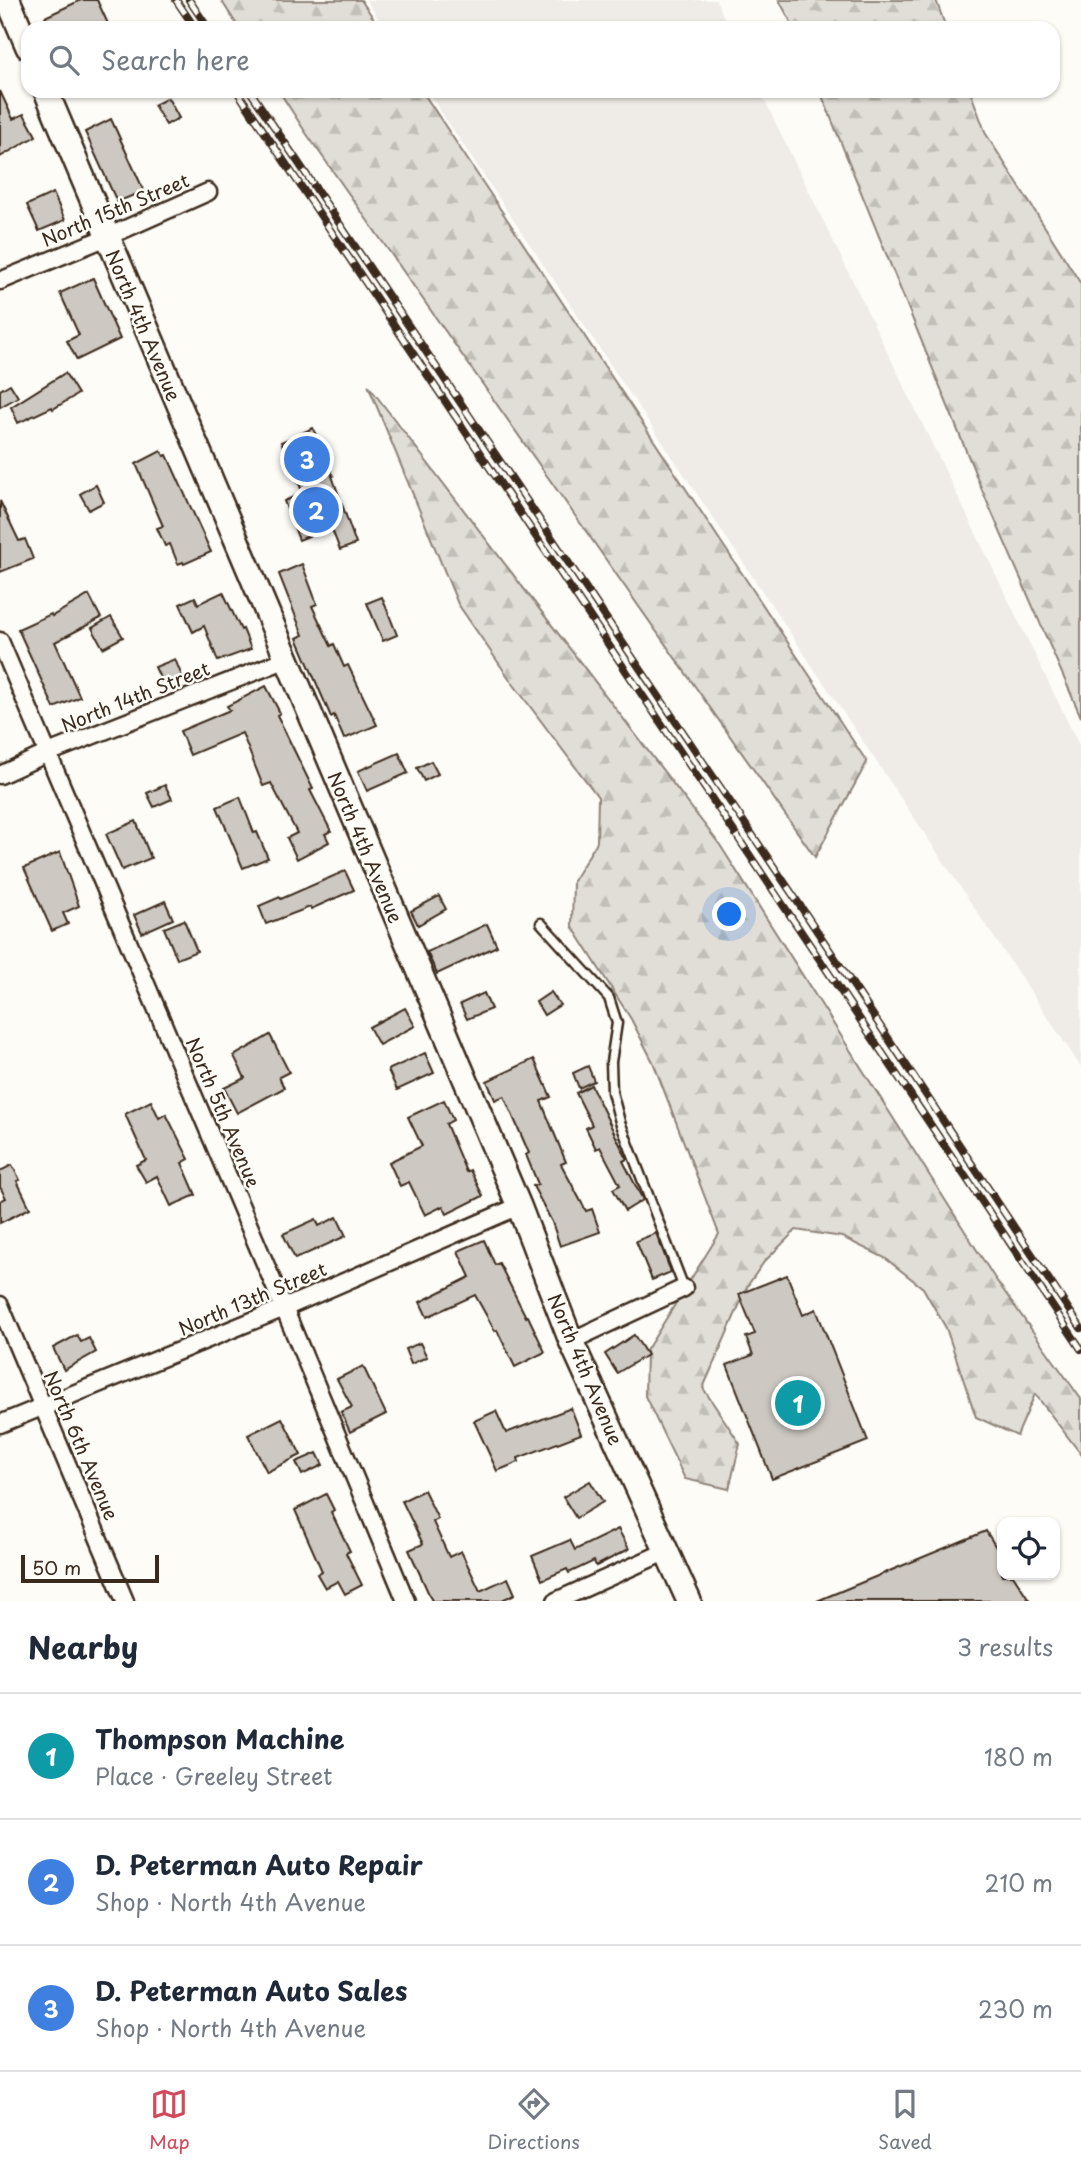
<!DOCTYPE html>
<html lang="en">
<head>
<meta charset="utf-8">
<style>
	:root { --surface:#fff; --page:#f6f6f7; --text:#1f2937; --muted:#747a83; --line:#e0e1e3; --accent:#d1495b }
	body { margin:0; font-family:"Playpen Sans",sans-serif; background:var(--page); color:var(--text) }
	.controls { position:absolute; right:21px; bottom:21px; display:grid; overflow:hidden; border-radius:14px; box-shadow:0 2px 5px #0004 }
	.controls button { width:63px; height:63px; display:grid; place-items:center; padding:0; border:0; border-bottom:2px solid var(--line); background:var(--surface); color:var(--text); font:35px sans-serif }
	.scale { position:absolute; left:21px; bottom:18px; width:138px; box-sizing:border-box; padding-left:7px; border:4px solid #3b2a1e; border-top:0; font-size:19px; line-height:24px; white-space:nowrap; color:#3b2a1e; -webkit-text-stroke:5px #fdfcf7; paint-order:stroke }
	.you { position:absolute; left:730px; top:915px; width:24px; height:24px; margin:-18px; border:5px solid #fff; border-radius:50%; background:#1a73e8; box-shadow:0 0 0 10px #1a73e833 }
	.badge { display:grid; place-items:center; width:46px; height:46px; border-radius:50%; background:var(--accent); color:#fff; font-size:23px; font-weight:700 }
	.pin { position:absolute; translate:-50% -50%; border:4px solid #fff; box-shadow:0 2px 7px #0006 }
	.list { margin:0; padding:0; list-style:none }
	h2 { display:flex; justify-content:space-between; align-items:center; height:91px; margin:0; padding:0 28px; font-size:30px }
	h2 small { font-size:23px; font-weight:400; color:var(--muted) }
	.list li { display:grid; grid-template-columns:46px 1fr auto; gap:21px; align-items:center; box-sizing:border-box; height:126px; padding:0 28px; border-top:2px solid var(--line) }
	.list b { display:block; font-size:26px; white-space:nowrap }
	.list p { margin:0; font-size:23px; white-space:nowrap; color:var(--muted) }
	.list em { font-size:23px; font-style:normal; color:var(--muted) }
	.icon { flex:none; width:38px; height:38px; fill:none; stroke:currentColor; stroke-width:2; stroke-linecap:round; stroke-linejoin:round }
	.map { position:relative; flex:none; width:1081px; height:1601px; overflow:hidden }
	.search { position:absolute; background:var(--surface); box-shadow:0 2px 5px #0004; left:21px; right:21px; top:21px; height:77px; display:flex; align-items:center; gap:18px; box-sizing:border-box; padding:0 24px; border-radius:21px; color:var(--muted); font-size:26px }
	.sheet { height:469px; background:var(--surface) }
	nav { display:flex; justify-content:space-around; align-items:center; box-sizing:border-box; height:98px; border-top:2px solid var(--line); background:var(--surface); font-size:19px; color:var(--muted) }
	nav a { display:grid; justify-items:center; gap:4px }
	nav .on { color:var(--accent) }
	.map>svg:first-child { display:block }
	.built { fill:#efece7 }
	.forest { fill:url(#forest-firs); stroke:#8e847a; stroke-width:2 }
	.building { fill:#cdc8c2; stroke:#3b2a1e; stroke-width:2 }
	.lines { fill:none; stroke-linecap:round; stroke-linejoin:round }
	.service-casing { stroke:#3b2a1e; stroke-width:13 }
	.minor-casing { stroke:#3b2a1e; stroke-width:21 }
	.secondary-casing { stroke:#3b2a1e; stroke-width:28 }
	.service { stroke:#fdfcf7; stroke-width:8 }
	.minor { stroke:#fdfcf7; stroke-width:16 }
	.secondary { stroke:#fdfcf7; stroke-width:23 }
	.rail-casing { stroke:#3b2a1e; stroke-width:8 }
	.rail { stroke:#fdfcf7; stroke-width:5; stroke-dasharray:16; stroke-linecap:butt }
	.labels { text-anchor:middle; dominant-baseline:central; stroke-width:5; stroke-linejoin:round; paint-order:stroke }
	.street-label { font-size:19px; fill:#3b2a1e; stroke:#fdfcf7 }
</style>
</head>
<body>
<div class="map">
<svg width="1081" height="1601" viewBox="0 0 1081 1601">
	<defs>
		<pattern id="forest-firs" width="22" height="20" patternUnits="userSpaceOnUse" patternTransform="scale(1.75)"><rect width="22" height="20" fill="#e1ded7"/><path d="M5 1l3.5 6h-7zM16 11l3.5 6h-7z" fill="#c2bfb8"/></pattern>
	</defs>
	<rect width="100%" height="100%" fill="#fdfcf7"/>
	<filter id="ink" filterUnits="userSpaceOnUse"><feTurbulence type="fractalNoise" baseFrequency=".0143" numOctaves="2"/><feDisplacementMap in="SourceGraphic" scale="14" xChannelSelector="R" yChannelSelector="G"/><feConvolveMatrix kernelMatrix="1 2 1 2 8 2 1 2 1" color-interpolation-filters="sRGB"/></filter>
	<g filter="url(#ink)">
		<g class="built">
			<path d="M366,0H716L729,28H385Z"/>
			<path d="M427,91H760L1081,749V1067Z"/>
		</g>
		<g class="forest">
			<path d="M221,0H361L380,28H239Z"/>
			<path d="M779,0H936L946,28H794Z"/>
			<path d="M279,91H422L867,762L815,857L306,133Z"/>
			<path d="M820,91H970L986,134L1081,284V717L982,490Z"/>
			<path d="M368,385L720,845L994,1277L1081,1399V1454L1035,1394L1017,1436L976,1417L946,1328L923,1288L885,1258L842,1237L796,1230L764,1262L748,1285L703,1388L740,1444L729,1489L685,1479L645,1396L646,1351L719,1234L653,1062L631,1019L572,926L573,881L597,842L598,797L511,681L458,604Z"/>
		</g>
		<g class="building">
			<path d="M81,0H97L110,28H50L45,17Z"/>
			<path d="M0,91L13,119L24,114L36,136L0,157Z"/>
			<path d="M168,98L179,118L166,125L154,105Z"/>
			<path d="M111,119L144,191L117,202L85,132Z"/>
			<path d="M53,193L65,220L39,231L27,205Z"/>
			<path d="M93,278L120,339L77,360L67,341L79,335L60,293Z"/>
			<path d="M65,373L78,394L53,409L52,407L18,423L11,407Z"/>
			<path d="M10,384L18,397L0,407V390Z"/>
			<path d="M313,428L333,476H332L356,544L340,550L331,527L299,540L284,501L303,493L281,442Z"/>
			<path d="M161,451L164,456L167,455L211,552L184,564L183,562L178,564L170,544L165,546L157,528L163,526L136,464Z"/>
			<path d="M96,485L104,502L89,510L80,494Z"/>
			<path d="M0,501L19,541L25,539L33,559L0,572Z"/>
			<path d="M302,564L317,604L312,606L331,646L334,644L344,667L348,665L377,725L344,739L334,715L331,717L297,638L303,635L279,574Z"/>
			<path d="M223,592L241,630L243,629L251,649L218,661L204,626L193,632L180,604L195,597L198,604Z"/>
			<path d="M89,595L101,618L55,642L80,697L54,708L18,629L51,614L52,616Z"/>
			<path d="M382,597L397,635L383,641L367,603Z"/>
			<path d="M111,617L123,637L103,648L92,628Z"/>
			<path d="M175,659L183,679L164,687L155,667Z"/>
			<path d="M266,686L280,713L277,715L313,789L310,790L331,831L325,834L329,842L297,859L287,838L297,833L271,783L263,786L242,733L190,755L180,731L230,710L227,706Z"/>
			<path d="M399,753L408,773L367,791L358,771Z"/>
			<path d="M431,761L438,774L424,781L417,768Z"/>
			<path d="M165,785L172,799L154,807L147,793Z"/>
			<path d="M240,797L254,833L257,832L268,858L243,868L217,807Z"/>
			<path d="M136,821L151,858L122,870L106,834Z"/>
			<path d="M60,852L79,906L63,913L68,924L52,931L24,868Z"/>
			<path d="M345,871L354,890L311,909L310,907L266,924L259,906L280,897L281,899Z"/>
			<path d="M439,896L446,909L418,925L411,911Z"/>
			<path d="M165,901L173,919L142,933L134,915Z"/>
			<path d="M184,920L197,951L177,959L164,928Z"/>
			<path d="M487,924L497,946L437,974L427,952Z"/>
			<path d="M551,992L560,1005L544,1015L536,1002Z"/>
			<path d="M484,993L491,1009L467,1019L460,1004Z"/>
			<path d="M405,1008L415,1026L379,1045L369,1027Z"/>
			<path d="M270,1035L289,1072L279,1077L284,1088L237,1113L224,1088L245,1078L234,1056Z"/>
			<path d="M425,1053L434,1073L397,1090L388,1070Z"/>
			<path d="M534,1059L551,1097L541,1101L566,1162L561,1164L586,1211L592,1209L600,1232L560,1246L552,1222L533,1186L538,1184L526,1155L529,1153L515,1121L504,1096L495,1100L487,1081Z"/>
			<path d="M588,1066L594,1081L579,1088L573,1073Z"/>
			<path d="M591,1085L626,1157L627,1159L623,1161L643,1200L625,1211L613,1189L620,1185L600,1147L596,1149L586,1128L592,1125L576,1093Z"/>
			<path d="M444,1100L453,1120L446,1124L466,1172L470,1170L483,1196L447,1214L443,1206L425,1215L409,1182L400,1186L389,1162L422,1146L408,1117Z"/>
			<path d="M151,1101L159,1118L166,1114L189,1159L182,1163L196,1195L171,1206L157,1176L146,1182L136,1165L146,1160L125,1114Z"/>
			<path d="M12,1165L20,1180L17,1181L30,1208L0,1223V1201L6,1198L0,1187V1171Z"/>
			<path d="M337,1217L346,1236L295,1259L283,1234L316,1219L319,1226Z"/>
			<path d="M656,1233L671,1272L652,1280L636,1241Z"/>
			<path d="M484,1240L495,1265L499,1263L526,1317L528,1316L545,1352L515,1367L497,1330L495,1331L475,1295L427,1317L420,1302L470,1277L458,1251Z"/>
			<path d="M787,1275L803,1315L816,1309L868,1441L772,1479L727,1365L753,1355L746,1337L755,1334L739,1294Z"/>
			<path d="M77,1335L81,1342L89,1338L96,1352L64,1370L53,1348Z"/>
			<path d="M634,1335L647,1355L617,1373L605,1354Z"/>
			<path d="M420,1343L427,1357L411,1364L405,1349Z"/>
			<path d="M363,1366L386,1414L350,1432L341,1412L352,1407L337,1379Z"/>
			<path d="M571,1408L581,1434L518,1458L519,1462L497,1471L474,1421L496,1411L506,1433Z"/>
			<path d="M282,1418L301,1455L267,1472L248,1435Z"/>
			<path d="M317,1453L323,1465L302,1475L296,1462Z"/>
			<path d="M590,1481L603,1502L576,1518L563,1497Z"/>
			<path d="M424,1490L438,1519L433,1522L449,1557L461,1551L480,1591L508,1578L515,1594L500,1601H432L409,1550L423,1544L402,1501Z"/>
			<path d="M326,1494L334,1510L331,1512L350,1551L346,1553L362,1585L345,1594L338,1581L325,1588L317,1574L322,1571L295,1510Z"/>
			<path d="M618,1529L629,1549L596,1566L594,1561L569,1573L567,1569L542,1580L532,1556L570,1540L575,1550Z"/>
			<path d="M986,1531L1002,1557V1575H1013L1030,1601H817Z"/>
		</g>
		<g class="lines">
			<defs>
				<path id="service" d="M541,923L609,998L617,1023L611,1062L612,1092L620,1122L684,1288"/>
				<g id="minor">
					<path d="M0,281L107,237L208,192"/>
					<path d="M0,641L284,1308L406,1601"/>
					<path d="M0,775L48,753L287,659"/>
					<path d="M0,1305L125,1601"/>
					<path d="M571,1341L684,1288"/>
					<path d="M0,1424L284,1308L519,1206"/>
					<path d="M556,1601L667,1551"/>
				</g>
				<g id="secondary">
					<path d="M8,0L28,47"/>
					<path d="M46,91L519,1206L571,1341L689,1601"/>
				</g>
			</defs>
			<use href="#service" class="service-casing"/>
			<use href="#minor" class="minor-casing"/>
			<use href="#secondary" class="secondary-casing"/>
			<use href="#service" class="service"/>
			<use href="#minor" class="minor"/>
			<use href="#secondary" class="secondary"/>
			<defs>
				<g id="rail">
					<path d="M176,0L195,28"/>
					<path d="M189,0L208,28"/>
					<path d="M237,91L1081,1349"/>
					<path d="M250,91L795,898L1081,1328"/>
				</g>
			</defs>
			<use href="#rail" class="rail-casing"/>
			<use href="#rail" class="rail"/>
		</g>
	</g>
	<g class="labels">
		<g class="street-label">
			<text transform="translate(115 209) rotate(-23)">North 15th Street</text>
			<text transform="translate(144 325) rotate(67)">North 4th Avenue</text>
			<text transform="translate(135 696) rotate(-22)">North 14th Street</text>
			<text transform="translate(366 847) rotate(67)">North 4th Avenue</text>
			<text transform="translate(224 1112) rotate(67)">North 5th Avenue</text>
			<text transform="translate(252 1298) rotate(-23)">North 13th Street</text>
			<text transform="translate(586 1369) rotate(67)">North 4th Avenue</text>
			<text transform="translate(82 1445) rotate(67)">North 6th Avenue</text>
		</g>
	</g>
</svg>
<div class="controls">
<button><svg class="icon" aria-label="locate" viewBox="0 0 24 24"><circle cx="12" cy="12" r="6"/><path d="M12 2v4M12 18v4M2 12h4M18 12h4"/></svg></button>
</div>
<div class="scale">50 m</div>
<div class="you"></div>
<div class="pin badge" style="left:798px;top:1403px;background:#0f9aa8">1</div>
<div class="pin badge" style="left:316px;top:510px;background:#3f7fe0">2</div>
<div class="pin badge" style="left:307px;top:459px;background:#3f7fe0">3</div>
<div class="search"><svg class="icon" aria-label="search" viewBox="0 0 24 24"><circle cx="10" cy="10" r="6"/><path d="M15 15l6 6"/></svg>Search here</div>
</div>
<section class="sheet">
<h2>Nearby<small>3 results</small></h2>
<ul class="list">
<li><span class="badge" style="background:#0f9aa8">1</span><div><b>Thompson Machine</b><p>Place · Greeley Street</p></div><em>180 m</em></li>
<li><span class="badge" style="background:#3f7fe0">2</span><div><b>D. Peterman Auto Repair</b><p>Shop · North 4th Avenue</p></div><em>210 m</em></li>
<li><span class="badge" style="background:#3f7fe0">3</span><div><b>D. Peterman Auto Sales</b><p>Shop · North 4th Avenue</p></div><em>230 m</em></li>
</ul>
</section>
<nav>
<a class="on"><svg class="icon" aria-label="map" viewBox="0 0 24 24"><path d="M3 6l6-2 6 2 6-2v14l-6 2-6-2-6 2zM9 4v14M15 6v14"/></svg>Map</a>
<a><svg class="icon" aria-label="directions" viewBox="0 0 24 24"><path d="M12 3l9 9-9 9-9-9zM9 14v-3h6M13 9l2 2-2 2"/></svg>Directions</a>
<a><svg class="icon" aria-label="saved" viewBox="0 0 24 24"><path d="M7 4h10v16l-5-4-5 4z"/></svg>Saved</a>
</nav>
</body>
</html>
